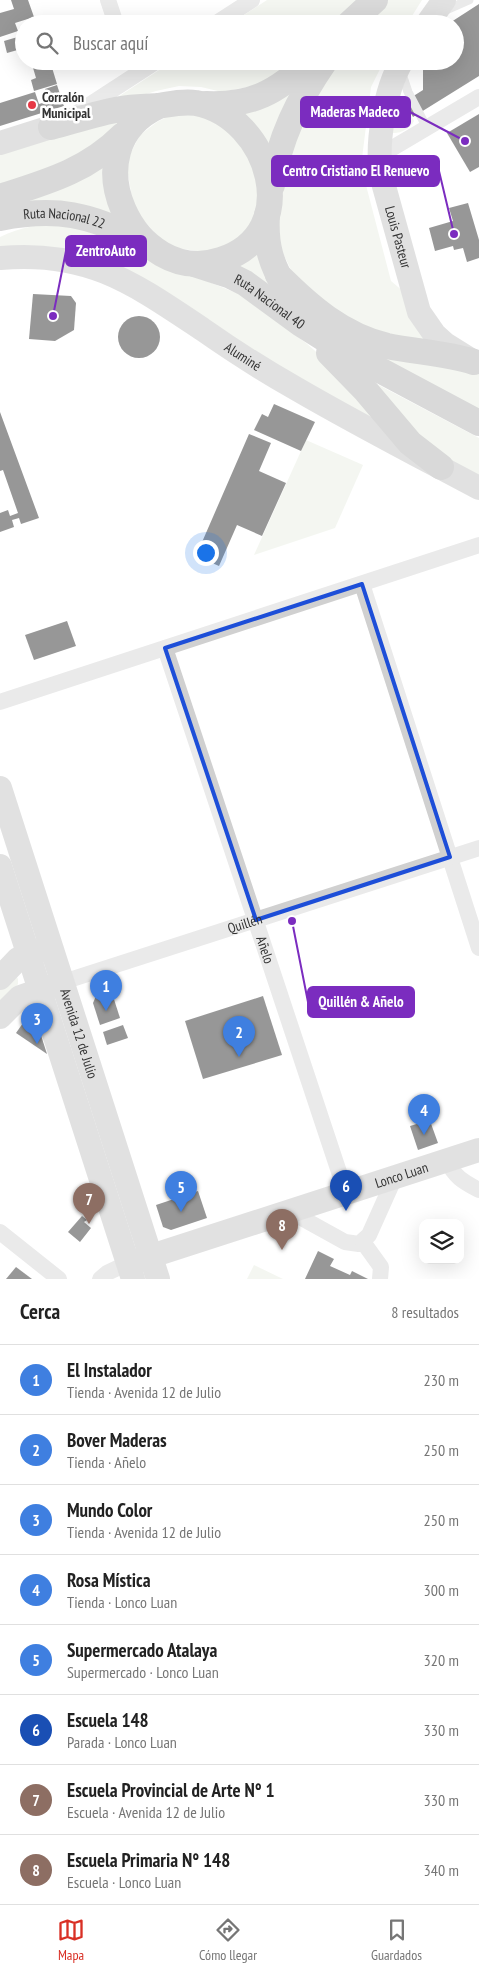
<!DOCTYPE html>
<html lang="es">
<head>
<meta charset="utf-8">
<style>
	:root { --surface:#fff; --page:#f6f6f6; --text:#222; --muted:#767676; --line:#e0e0e0; --accent:#d93025 }
	body { margin:0; font-family:"PT Sans Narrow",sans-serif; background:var(--page); color:var(--text) }
	.controls { position:absolute; right:15px; bottom:15px; display:grid; overflow:hidden; border-radius:10px; box-shadow:0 5px 20px #0002 }
	.controls button { width:45px; height:45px; display:grid; place-items:center; padding:0; border:0; border-bottom:1px solid var(--line); background:var(--surface); color:var(--text); font:25px sans-serif }
	.you { position:absolute; left:205px; top:552px; width:18px; height:18px; margin:-12px; border:4px solid #fff; border-radius:50%; background:#1a73e8; box-shadow:0 0 0 8px #1a73e833 }
	.badge { display:grid; place-items:center; width:32px; height:32px; border-radius:50%; background:var(--accent); color:#fff; font-size:16px; font-weight:700 }
	.pin { position:absolute; translate:-50% -41px; filter:drop-shadow(0 1px 2px #0008) }
	.pin::after { content:''; position:absolute; top:26px; width:18px; height:15px; background:inherit; clip-path:polygon(0 0,100% 0,50% 100%) }
	.list { margin:0; padding:0; list-style:none }
	h2 { display:flex; justify-content:space-between; align-items:center; height:65px; margin:0; padding:0 20px; font-size:21px }
	h2 small { font-size:16px; font-weight:400; color:var(--muted) }
	.list li { display:grid; grid-template-columns:32px 1fr auto; gap:15px; align-items:center; box-sizing:border-box; height:70px; padding:0 20px; border-top:1px solid var(--line) }
	.list b { display:block; font-size:19px; white-space:nowrap }
	.list p { margin:0; font-size:16px; white-space:nowrap; color:var(--muted) }
	.list em { font-size:16px; font-style:normal; color:var(--muted) }
	.icon { flex:none; width:28px; height:28px; fill:none; stroke:currentColor; stroke-width:2; stroke-linecap:round; stroke-linejoin:round }
	.map { position:relative; flex:none; width:479px; height:1279px; overflow:hidden }
	.search { position:absolute; background:var(--surface); box-shadow:0 5px 20px #0002; left:15px; right:15px; top:15px; height:55px; display:flex; align-items:center; gap:12px; box-sizing:border-box; padding:0 18px; border-radius:28px; color:var(--muted); font-size:19px }
	.sheet { height:625px; background:var(--surface) }
	nav { display:flex; justify-content:space-around; align-items:center; box-sizing:border-box; height:70px; border-top:1px solid var(--line); background:var(--surface); font-size:14px; color:var(--muted) }
	nav a { display:grid; justify-items:center; gap:2px }
	nav .on { color:var(--accent) }
	.map>svg:first-child { display:block }
	.green { fill:#e6ecdf }
	.building { fill:#1a1a1a }
	.lines { fill:none; stroke-linecap:round; stroke-linejoin:round }
	.lane { stroke:#d0d0d0; stroke-width:9 }
	.street { stroke:#d0d0d0; stroke-width:16 }
	.secondary { stroke:#bdbdbd; stroke-width:24 }
	.primary { stroke:#ababab; stroke-width:26 }
	.marked { fill:none; stroke:#1d4ed8; stroke-width:4; stroke-linejoin:round }
	.poi-dot { fill:#e63946; stroke:#fff; stroke-width:2 }
	.labels { text-anchor:middle; dominant-baseline:central; stroke-width:5; stroke-linejoin:round; paint-order:stroke }
	.poi-label { font-size:14px; font-weight:bold; fill:#333; stroke:#fff; text-anchor:start }
	.street-label { font-size:14px; fill:#333; stroke:#fff }
	.leader { fill:none; stroke:#7b2cbf; stroke-width:2 }
	.callout-dot { fill:#7b2cbf; stroke:#fff; stroke-width:2 }
	.callout { fill:#7b2cbf; stroke:#7b2cbf; stroke-width:2 }
	.callout-label { font-size:15px; text-anchor:middle; font-weight:bold; fill:#fff }
</style>
</head>
<body>
<div class="map">
<svg width="479" height="1279" viewBox="0 0 479 1279">
	<rect width="100%" height="100%" fill="#fff"/>
	<g class="green">
		<path d="M267,0H357L334,24H230Z"/>
		<path d="M387,0H422L407,24H367Z"/>
		<path d="M173,61H298L272,82L222,92L201,87L179,86L156,91L101,108Z"/>
		<path d="M339,61H384L371,87L361,166L391,281L404,292L425,343L350,323L292,272L281,249L277,211L303,110Z"/>
		<path d="M294,85L270,147L239,109Z"/>
		<path d="M399,98L404,102L414,121C411,128 400,134 392,133Z"/>
		<path d="M187,113L219,121L253,160L261,204L244,235L212,253L168,247L134,210L126,162L140,135L157,122L167,117Z"/>
		<path d="M123,118L98,145L0,190V151Z"/>
		<path d="M104,167L114,214L27,203L46,191Z"/>
		<path d="M62,223L124,244L144,256L239,294L306,343L345,377L391,433L284,374L153,288L0,251V237C21,227 39,224 62,223Z"/>
		<path d="M257,250L283,299L234,266Z"/>
		<path d="M366,349L479,372V409Z"/>
		<path d="M356,373L479,438V480L444,461Z"/>
		<path d="M306,440L363,465L335,528L254,555Z"/>
		<path d="M16,976L18,979V984L0,1006V987Z"/>
		<path d="M254,1265L283,1279H247Z"/>
	</g>
	<g class="building">
		<path d="M11,0H28L34,17L15,23L18,31L0,37V13L14,9Z"/>
		<path d="M479,4V76L413,117L404,102L423,90V61H455V24H448Z"/>
		<path d="M24,27V58H23L21,49L7,53L4,41L21,36L19,28Z"/>
		<path d="M31,61H50L57,84L34,91L31,80L36,78Z"/>
		<path d="M57,85L64,106L0,126V103L35,92L39,104L49,101L45,89Z"/>
		<path d="M479,114V167L470,172L447,133Z"/>
		<path d="M468,203L479,240V258L467,262L463,248L454,250L453,246L435,251L429,228L453,221L449,208Z"/>
		<path d="M33,294L71,296L76,303L74,330L55,341L29,339Z"/>
		<circle cx="139" cy="337" r="21"/>
		<path d="M274,404L315,422L301,451L254,430L262,414L268,417Z"/>
		<path d="M0,412L39,518L21,524L19,518L12,520L14,527L0,532V513L8,510L10,516L18,513L3,470L0,471Z"/>
		<path d="M249,434L271,443L259,471L286,483L262,536L237,525L219,566L196,556Z"/>
		<path d="M67,621L76,646L34,660L25,635Z"/>
		<path d="M111,990L120,1018L100,1025L93,1003L96,996Z"/>
		<path d="M263,996L282,1055L203,1079L185,1021Z"/>
		<path d="M23,1023L38,1026L47,1054L16,1033Z"/>
		<path d="M123,1025L128,1038L107,1045L103,1032Z"/>
		<path d="M425,1107L438,1143L418,1150L410,1126L420,1123L416,1110Z"/>
		<path d="M198,1191L207,1218L171,1230L163,1227L156,1205Z"/>
		<path d="M82,1216L87,1220L84,1222L91,1228L80,1242L68,1232Z"/>
		<path d="M318,1251L334,1259L330,1266L350,1275L352,1271L368,1279H305Z"/>
		<path d="M16,1267L32,1279H6Z"/>
	</g>
	<g class="lines">
		<g class="lane">
			<path d="M444,11L469,0"/>
			<path d="M402,74L408,92L427,128"/>
		</g>
		<g class="street">
			<path d="M108,0L116,24"/>
			<path d="M215,24L252,0"/>
			<path d="M77,113L157,61"/>
			<path d="M379,156L479,97"/>
			<path d="M362,584L479,948"/>
			<path id="s1" d="M165,648L346,1193"/>
			<path d="M0,702L479,545"/>
			<path id="s2" d="M63,982L479,848"/>
			<path d="M447,1160C454,1177 464,1182 479,1190"/>
			<path d="M289,1211L345,1242L359,1244L369,1235L395,1177"/>
			<path d="M0,1232L59,1279"/>
			<path d="M363,1242L381,1267L380,1279"/>
			<path d="M100,1279L107,1273L128,1263"/>
		</g>
		<g class="secondary">
			<path d="M427,24L444,0"/>
			<path id="s3" d="M402,61C385,89 375,146 382,179L419,312L435,335L445,344L469,359"/>
			<path d="M0,143L51,127"/>
			<path id="s4" d="M0,258C88,250 133,283 202,329C232,350 263,370 295,388C355,423 417,455 479,488"/>
			<path id="s5" d="M0,788L158,1279"/>
			<path d="M0,866L133,1279"/>
			<path d="M0,978L18,959L42,950"/>
			<path d="M0,1017L20,997L55,985"/>
			<path id="s6" d="M136,1261L479,1150"/>
		</g>
		<g class="primary">
			<path d="M349,24L375,0"/>
			<path d="M206,104C252,106 277,92 310,61"/>
			<path d="M51,127C74,121 97,113 121,109C133,107 146,107 158,106C171,104 182,101 196,103C270,117 305,233 221,260C134,289 68,147 159,106"/>
			<path d="M272,185C279,139 298,100 325,61"/>
			<path d="M0,197C47,182 87,171 123,135"/>
			<path d="M267,215C265,246 271,264 287,291"/>
			<path id="s7" d="M0,218C56,207 91,214 140,241"/>
			<path id="s8" d="M197,265L231,276L245,283L301,324L344,351L479,423"/>
			<path d="M278,275C310,307 342,335 387,346C416,352 446,353 474,362"/>
			<path d="M329,353L366,391L410,443L441,467"/>
		</g>
	</g>
	<path d="M0 0H479V1279H0ZM362,584L450,857L256,920L165,648Z" fill="#fff" fill-opacity=".55" fill-rule="evenodd"/>
	<path class="marked" d="M362,584L450,857L256,920L165,648Z"/>
	<circle class="poi-dot" cx="32" cy="105" r="5"/>
	<g class="labels">
		<g class="poi-label">
			<text x="42" y="97">Corralón<tspan x="42" dy="16">Municipal</tspan></text>
		</g>
		<g class="street-label">
			<text stroke="none"><textPath href="#s7" startOffset="65">Ruta Nacional 22</textPath></text>
			<text stroke="none"><textPath href="#s3" startOffset="182">Louis Pasteur</textPath></text>
			<text stroke="none"><textPath href="#s8" startOffset="82">Ruta Nacional 40</textPath></text>
			<text stroke="none"><textPath href="#s4" startOffset="269">Aluminé</textPath></text>
			<text stroke="none"><textPath href="#s2" startOffset="191">Quillén</textPath></text>
			<text stroke="none"><textPath href="#s1" startOffset="318">Añelo</textPath></text>
			<text stroke="none"><textPath href="#s5" startOffset="258">Avenida 12 de Julio</textPath></text>
			<text stroke="none"><textPath href="#s6" startOffset="279">Lonco Luan</textPath></text>
		</g>
	</g>
	<path class="leader" d="M465 141L410 112M454 234L439 171M53 316L66 251M292 921L308 1002"/>
	<g class="callout-dot">
		<circle cx="465" cy="141" r="5"/>
		<circle cx="454" cy="234" r="5"/>
		<circle cx="53" cy="316" r="5"/>
		<circle cx="292" cy="921" r="5"/>
	</g>
	<g class="callout">
		<rect x="301" y="97" width="109" height="30" rx="5"/>
		<rect x="272" y="156" width="167" height="30" rx="5"/>
		<rect x="66" y="236" width="80" height="30" rx="5"/>
		<rect x="308" y="987" width="106" height="30" rx="5"/>
	</g>
	<g class="callout-label">
		<text x="355" y="117">Maderas Madeco</text>
		<text x="356" y="176">Centro Cristiano El Renuevo</text>
		<text x="106" y="256">ZentroAuto</text>
		<text x="361" y="1007">Quillén &amp; Añelo</text>
	</g>
</svg>
<div class="controls">
<button><svg class="icon" aria-label="layers" viewBox="0 0 24 24"><path d="M12 4l9 5-9 5-9-5zM3 14l9 5 9-5"/></svg></button>
</div>
<div class="you"></div>
<div class="pin badge" style="left:106px;top:1011px;background:#3f7fe0">1</div>
<div class="pin badge" style="left:239px;top:1057px;background:#3f7fe0">2</div>
<div class="pin badge" style="left:37px;top:1044px;background:#3f7fe0">3</div>
<div class="pin badge" style="left:424px;top:1135px;background:#3f7fe0">4</div>
<div class="pin badge" style="left:181px;top:1212px;background:#3f7fe0">5</div>
<div class="pin badge" style="left:346px;top:1211px;background:#1a4fb4">6</div>
<div class="pin badge" style="left:89px;top:1224px;background:#8d6e63">7</div>
<div class="pin badge" style="left:282px;top:1250px;background:#8d6e63">8</div>
<div class="search"><svg class="icon" aria-label="search" viewBox="0 0 24 24"><circle cx="10" cy="10" r="6"/><path d="M15 15l6 6"/></svg>Buscar aquí</div>
</div>
<section class="sheet">
<h2>Cerca<small>8 resultados</small></h2>
<ul class="list">
<li><span class="badge" style="background:#3f7fe0">1</span><div><b>El Instalador</b><p>Tienda · Avenida 12 de Julio</p></div><em>230 m</em></li>
<li><span class="badge" style="background:#3f7fe0">2</span><div><b>Bover Maderas</b><p>Tienda · Añelo</p></div><em>250 m</em></li>
<li><span class="badge" style="background:#3f7fe0">3</span><div><b>Mundo Color</b><p>Tienda · Avenida 12 de Julio</p></div><em>250 m</em></li>
<li><span class="badge" style="background:#3f7fe0">4</span><div><b>Rosa Mística</b><p>Tienda · Lonco Luan</p></div><em>300 m</em></li>
<li><span class="badge" style="background:#3f7fe0">5</span><div><b>Supermercado Atalaya</b><p>Supermercado · Lonco Luan</p></div><em>320 m</em></li>
<li><span class="badge" style="background:#1a4fb4">6</span><div><b>Escuela 148</b><p>Parada · Lonco Luan</p></div><em>330 m</em></li>
<li><span class="badge" style="background:#8d6e63">7</span><div><b>Escuela Provincial de Arte N° 1</b><p>Escuela · Avenida 12 de Julio</p></div><em>330 m</em></li>
<li><span class="badge" style="background:#8d6e63">8</span><div><b>Escuela Primaria N° 148</b><p>Escuela · Lonco Luan</p></div><em>340 m</em></li>
</ul>
</section>
<nav>
<a class="on"><svg class="icon" aria-label="map" viewBox="0 0 24 24"><path d="M3 6l6-2 6 2 6-2v14l-6 2-6-2-6 2zM9 4v14M15 6v14"/></svg>Mapa</a>
<a><svg class="icon" aria-label="directions" viewBox="0 0 24 24"><path d="M12 3l9 9-9 9-9-9zM9 14v-3h6M13 9l2 2-2 2"/></svg>Cómo llegar</a>
<a><svg class="icon" aria-label="saved" viewBox="0 0 24 24"><path d="M7 4h10v16l-5-4-5 4z"/></svg>Guardados</a>
</nav>
</body>
</html>
